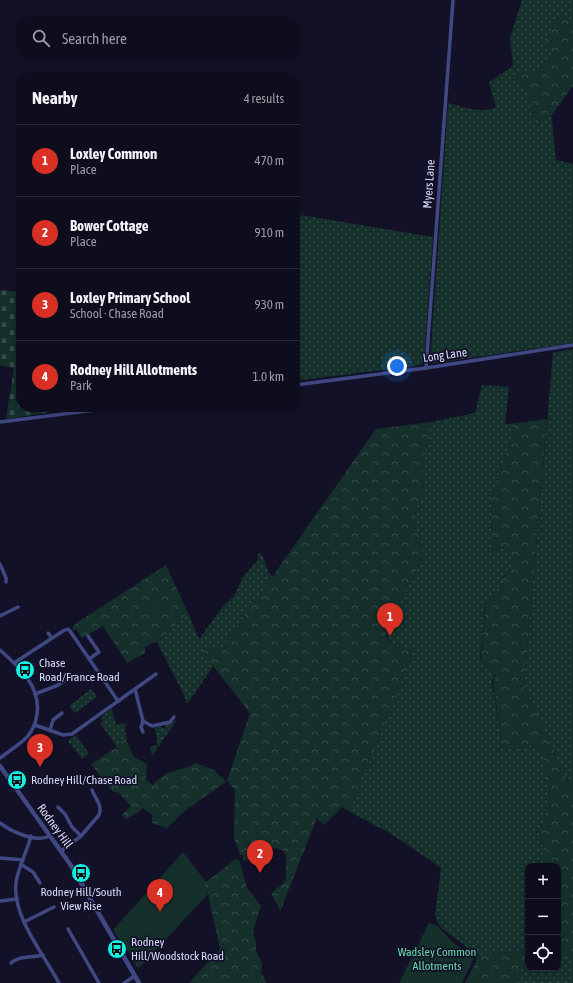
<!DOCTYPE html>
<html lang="en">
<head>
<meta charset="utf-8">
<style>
	:root { --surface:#0e0d1d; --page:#1c1b2a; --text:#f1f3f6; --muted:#9b9ca4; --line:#2e2d3b; --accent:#d93025 }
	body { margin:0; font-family:"Asap Condensed",sans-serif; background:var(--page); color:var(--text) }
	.controls { position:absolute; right:12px; bottom:12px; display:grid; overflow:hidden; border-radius:8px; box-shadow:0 2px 6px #0003 }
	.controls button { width:36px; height:36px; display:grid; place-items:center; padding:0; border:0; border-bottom:1px solid var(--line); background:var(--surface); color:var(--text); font:20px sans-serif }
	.you { position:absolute; left:397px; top:366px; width:14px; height:14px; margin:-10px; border:3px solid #fff; border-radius:50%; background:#1a73e8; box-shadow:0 0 0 6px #1a73e833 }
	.badge { display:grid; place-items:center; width:26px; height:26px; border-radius:50%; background:var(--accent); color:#fff; font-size:13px; font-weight:700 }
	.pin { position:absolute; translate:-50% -33px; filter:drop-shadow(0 1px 2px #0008) }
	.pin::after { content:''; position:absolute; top:21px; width:14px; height:12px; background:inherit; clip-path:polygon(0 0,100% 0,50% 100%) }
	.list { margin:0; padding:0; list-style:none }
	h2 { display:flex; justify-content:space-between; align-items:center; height:52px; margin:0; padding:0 16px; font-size:17px }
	h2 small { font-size:13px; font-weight:400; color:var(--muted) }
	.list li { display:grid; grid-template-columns:26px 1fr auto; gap:12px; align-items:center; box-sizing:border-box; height:72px; padding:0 16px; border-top:1px solid var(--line) }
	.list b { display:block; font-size:15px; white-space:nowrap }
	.list p { margin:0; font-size:13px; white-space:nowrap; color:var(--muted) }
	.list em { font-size:13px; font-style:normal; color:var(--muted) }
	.icon { flex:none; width:22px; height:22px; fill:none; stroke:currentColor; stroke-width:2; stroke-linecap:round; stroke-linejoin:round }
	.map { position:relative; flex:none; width:573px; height:983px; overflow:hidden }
	.search { position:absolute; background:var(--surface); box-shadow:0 2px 6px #0003; left:16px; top:16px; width:284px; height:44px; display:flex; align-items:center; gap:10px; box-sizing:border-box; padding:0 14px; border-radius:16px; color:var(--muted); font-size:15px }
	.panel { position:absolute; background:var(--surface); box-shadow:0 2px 6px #0003; left:16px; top:72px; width:284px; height:340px; border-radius:16px }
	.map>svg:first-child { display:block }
	.grass { fill:url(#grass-dots) }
	.forest { fill:url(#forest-crowns) }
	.cemetery { fill:url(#cemetery-stones) }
	.garden { fill:#15302b }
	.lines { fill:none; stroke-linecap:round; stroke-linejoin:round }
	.minor { stroke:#404882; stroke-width:3.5 }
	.tertiary { stroke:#404882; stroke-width:4.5 }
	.labels { text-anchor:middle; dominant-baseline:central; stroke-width:3.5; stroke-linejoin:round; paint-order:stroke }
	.street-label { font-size:12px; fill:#d9dbfd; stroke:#121127 }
	.poi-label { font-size:12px; fill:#d9dbfd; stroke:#121127; text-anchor:start }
	.park-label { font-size:12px; fill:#69d9ab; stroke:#121127 }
</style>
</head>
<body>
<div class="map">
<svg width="573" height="983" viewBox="0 0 573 983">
	<defs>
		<pattern id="grass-dots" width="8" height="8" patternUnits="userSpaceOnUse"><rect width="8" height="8" fill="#15302b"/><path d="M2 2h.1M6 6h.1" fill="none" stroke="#364d4b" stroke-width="1.8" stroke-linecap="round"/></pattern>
		<pattern id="forest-crowns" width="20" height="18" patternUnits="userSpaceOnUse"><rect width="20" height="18" fill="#15302b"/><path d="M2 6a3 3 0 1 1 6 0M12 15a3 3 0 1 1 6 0" fill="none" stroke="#364d4b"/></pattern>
		<pattern id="cemetery-stones" width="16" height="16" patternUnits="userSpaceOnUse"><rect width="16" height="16" fill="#15302b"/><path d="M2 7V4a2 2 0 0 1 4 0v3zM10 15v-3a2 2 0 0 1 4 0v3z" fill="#364d4b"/></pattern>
	</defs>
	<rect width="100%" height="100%" fill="#121127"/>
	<g class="grass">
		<path d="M522,0H573V23L559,15L553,54L532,74L520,72L515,82L530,88L531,106L535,123L539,125L546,117L551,116C554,131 554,145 556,160L573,164V343L436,363L430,362L448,103C461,106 483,115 496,107L489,82L513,66L510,38Z"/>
		<path d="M295,214L433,237L424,362L421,365L295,381Z"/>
		<path d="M573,349V793L524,686L553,353Z"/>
		<path d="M482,385L509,387L505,424L516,423L492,495L491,554L505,547L515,564L501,578L504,583L486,600L480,660L495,674L492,682L503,750L533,745L540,750L545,762L548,789V801L541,835L544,866H528V950L479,956L445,931L438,924L435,915L441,868L390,833L350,812L411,650C395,645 390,647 385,629L423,557L420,539L416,529L414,521L415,510L423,496L422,472L430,425L431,422L475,413Z"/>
		<path d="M261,553L269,573L273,577L221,650L209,649L210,662L213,667L187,704L184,695L157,642L188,613L199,639L223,606L234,596L243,577L258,560V554Z"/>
		<path d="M91,689L97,697L75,713L69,706Z"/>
		<path d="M112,709L116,725L127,723L125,726L127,742L121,739L117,747L100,723L102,721V716Z"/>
		<path d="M177,720L152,756L150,747L158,745L155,728L161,726L162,728H166L165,724Z"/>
		<path d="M76,735L89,754L82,759L68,741Z"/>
		<path d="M573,953V983H516L518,981C520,974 522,965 528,960V968H558V956L564,958Z"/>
	</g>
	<g class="forest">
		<path d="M559,15L573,23V86L551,116L546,117L539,125L535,123L531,106L526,100L530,88L515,83L520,72L532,74L553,54L545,40Z"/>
		<path d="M547,419L524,686L573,793V953L564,958L558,956V866H544L541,835L548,801V789L545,763L540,750L533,745L503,750L493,683L496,675L481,660L486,600L504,583L501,579L515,564L505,547L491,554L492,495L516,423Z"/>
		<path d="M431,422L422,472L423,496L415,510L414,521L416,529L420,539L423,557L385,629C386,632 386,636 388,639C393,649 408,645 413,654L350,812L342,807L324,825L317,818L281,909V912L271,893L283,884L286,878V860L285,853L282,850L270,847L257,852L247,861L243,860V855H240L234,838L235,790L227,781L250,713L210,662L205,660L202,651L209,649L221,650L376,429Z"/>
		<path d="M166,565L188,613L157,642H154L145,647V653L127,663L103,626L82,638L76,629L73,631V626L78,622Z"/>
		<path d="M121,739L127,742L134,757L147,764L146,779L152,785L167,773L188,767L196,763L214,770L226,782L187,809L168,827L169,829L152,823V815L143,808L139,812L126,819L122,815L131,806L118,792H113L91,764L117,747Z"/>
		<path d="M236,859L240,862L239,865L242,864L241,867L247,888L261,906L253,931L256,943V951C260,958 264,964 261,972L267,983H189L220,949L208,894L203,886L206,882Z"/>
		<path d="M528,950V960C522,965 520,974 518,981L516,983H465L476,962V956H479Z"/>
	</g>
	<path class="cemetery" d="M0,290L21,292V319L18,345H21V407H65V410L6,419L14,368L0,365Z"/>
	<g class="garden">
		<path d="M155,600L161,618L153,620L147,602Z"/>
		<path d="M183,852L206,882L203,886L208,894L138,969L128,951L124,948L113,930Z"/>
		<path d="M429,923L436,925L454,943L474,958L462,983H399Z"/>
	</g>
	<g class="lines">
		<g class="minor">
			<path d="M426,368L453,0"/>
			<path d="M295,385L426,368L573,345"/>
			<path d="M0,422L119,407"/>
			<path d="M0,564L6,578V582"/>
			<path d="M0,616L18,607"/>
			<path d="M48,633L52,638"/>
			<path d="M88,636L99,652L89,659"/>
			<path d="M0,650C19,667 41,686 37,714C36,723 33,730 27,737C19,745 9,751 0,758"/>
			<path d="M14,663L63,631L68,629L70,631L118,701"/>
			<path d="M135,689L143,721L152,726L170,722L174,717"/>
			<path d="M35,694L56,686L75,675"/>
			<path d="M35,725L63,735L72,734L156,674"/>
			<path d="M50,730L53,720L62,713"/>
			<path d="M143,732L141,727L143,721"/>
			<path d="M58,807L65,814L72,827L81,836"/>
			<path d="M0,823C12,832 36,843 50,836"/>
			<path d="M31,836C27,852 18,867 16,883C12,916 44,955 59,983"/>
			<path d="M61,851L81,836L99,815C103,805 95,799 92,790"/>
			<path d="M0,858L23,860"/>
			<path d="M22,865L33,872L40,883"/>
			<path d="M0,901L17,899"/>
			<path d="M24,922L54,907"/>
			<path d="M68,929L99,983"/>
			<path d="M11,963C20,955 32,958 43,955"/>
			<path d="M124,983L135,976"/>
		</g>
		<path class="tertiary" d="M0,766L70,864L139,983"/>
	</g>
	<defs>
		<symbol id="bus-disc" viewBox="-11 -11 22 22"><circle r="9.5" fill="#13efe3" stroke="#121127"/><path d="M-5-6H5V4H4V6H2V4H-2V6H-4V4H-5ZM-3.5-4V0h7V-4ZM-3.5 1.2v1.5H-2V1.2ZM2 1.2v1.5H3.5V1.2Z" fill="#111"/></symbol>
	</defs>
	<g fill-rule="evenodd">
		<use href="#bus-disc" x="14" y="659" width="22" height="22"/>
		<use href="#bus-disc" x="6" y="769" width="22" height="22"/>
		<use href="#bus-disc" x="70" y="862" width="22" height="22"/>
		<use href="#bus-disc" x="106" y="938" width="22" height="22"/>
	</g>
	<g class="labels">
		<g class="street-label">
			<text transform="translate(429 184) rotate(-86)">Myers Lane</text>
			<text transform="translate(445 355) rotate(-8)">Long Lane</text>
			<text transform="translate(55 826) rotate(54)">Rodney Hill</text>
		</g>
		<g class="poi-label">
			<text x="39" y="663">Chase<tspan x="39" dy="14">Road/France Road</tspan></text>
			<text x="31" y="780">Rodney Hill/Chase Road</text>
			<text x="81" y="892" text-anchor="middle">Rodney Hill/South<tspan x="81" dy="14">View Rise</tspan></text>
			<text x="131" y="942">Rodney<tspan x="131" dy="14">Hill/Woodstock Road</tspan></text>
		</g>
		<g class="park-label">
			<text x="437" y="952">Wadsley Common<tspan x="437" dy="14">Allotments</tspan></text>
		</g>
	</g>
</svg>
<div class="controls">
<button>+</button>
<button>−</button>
<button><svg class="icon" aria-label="locate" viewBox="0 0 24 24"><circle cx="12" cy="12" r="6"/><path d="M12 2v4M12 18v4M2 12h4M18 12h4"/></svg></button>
</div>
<div class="you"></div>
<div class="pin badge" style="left:390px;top:636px">1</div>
<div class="pin badge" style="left:260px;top:873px">2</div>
<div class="pin badge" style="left:40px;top:767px">3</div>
<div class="pin badge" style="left:160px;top:912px">4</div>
<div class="search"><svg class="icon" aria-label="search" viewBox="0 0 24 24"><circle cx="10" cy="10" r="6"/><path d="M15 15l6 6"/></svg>Search here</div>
<section class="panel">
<h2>Nearby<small>4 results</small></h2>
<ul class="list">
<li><span class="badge">1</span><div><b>Loxley Common</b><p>Place</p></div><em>470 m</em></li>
<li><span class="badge">2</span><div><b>Bower Cottage</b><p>Place</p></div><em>910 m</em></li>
<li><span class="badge">3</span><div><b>Loxley Primary School</b><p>School · Chase Road</p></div><em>930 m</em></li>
<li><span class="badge">4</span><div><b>Rodney Hill Allotments</b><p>Park</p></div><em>1.0 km</em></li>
</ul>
</section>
</div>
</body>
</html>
